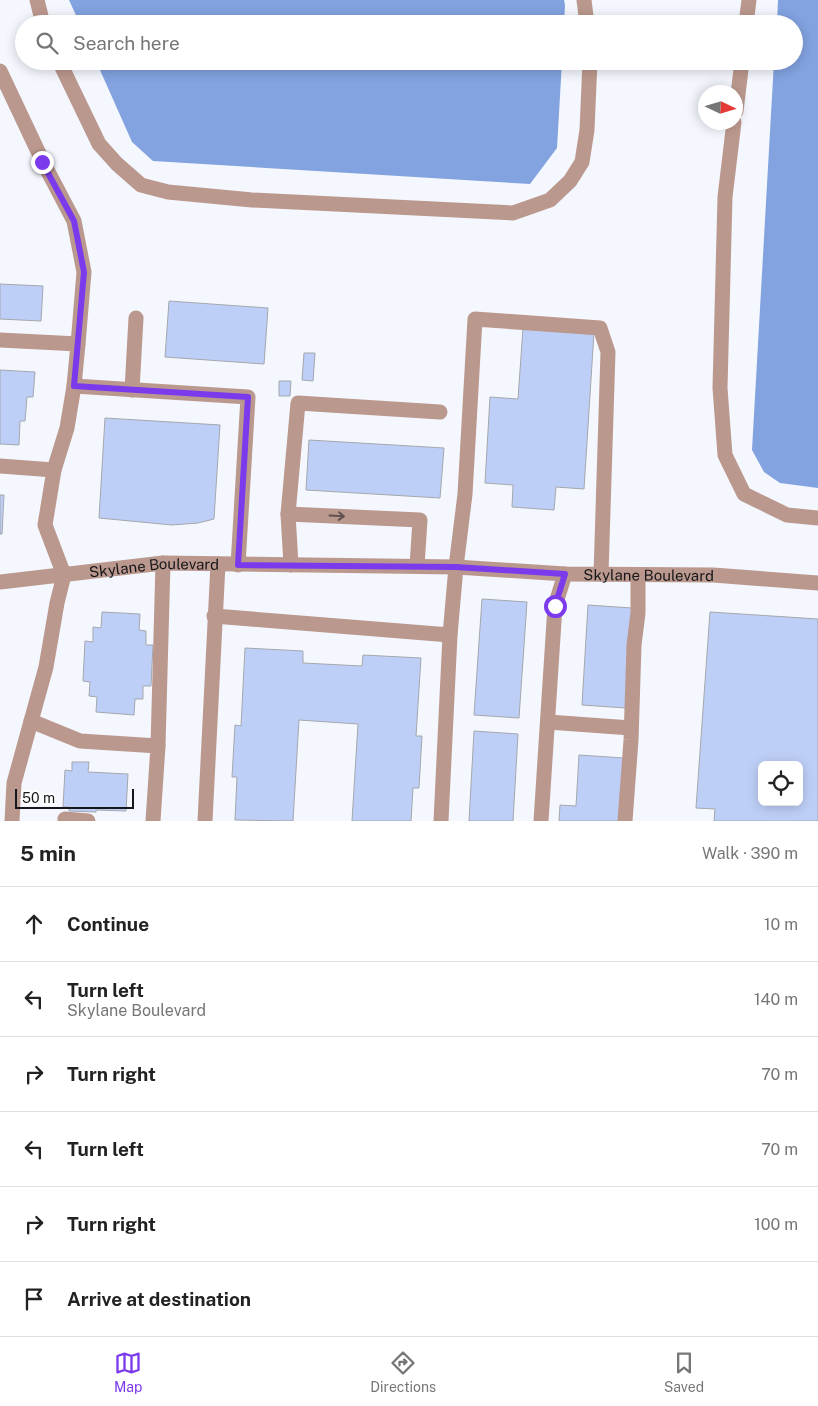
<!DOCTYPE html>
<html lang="en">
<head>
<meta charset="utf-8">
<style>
	:root { --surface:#fff; --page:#f6f6f6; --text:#222; --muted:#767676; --line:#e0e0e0; --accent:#7c3aed }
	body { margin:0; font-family:"Public Sans",sans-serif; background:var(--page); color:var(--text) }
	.controls { position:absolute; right:15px; bottom:15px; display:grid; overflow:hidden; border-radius:8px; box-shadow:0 2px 12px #0003 }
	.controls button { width:45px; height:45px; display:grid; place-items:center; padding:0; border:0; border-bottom:1px solid var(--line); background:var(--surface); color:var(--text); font:25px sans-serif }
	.compass { position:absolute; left:698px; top:85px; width:45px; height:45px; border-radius:50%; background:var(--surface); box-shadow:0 2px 12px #0003; rotate:94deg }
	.scale { position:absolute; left:15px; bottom:12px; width:119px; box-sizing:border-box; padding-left:5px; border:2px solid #16171a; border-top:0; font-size:14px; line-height:18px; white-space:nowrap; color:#16171a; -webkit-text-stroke:4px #fff; paint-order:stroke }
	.stop { position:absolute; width:15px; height:15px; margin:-11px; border:4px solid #7c3aed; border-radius:50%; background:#fff }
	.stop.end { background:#7c3aed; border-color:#fff; box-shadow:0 1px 5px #0008 }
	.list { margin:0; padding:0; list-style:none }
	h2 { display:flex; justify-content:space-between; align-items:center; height:65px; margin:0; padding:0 20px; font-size:21px }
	h2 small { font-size:16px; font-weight:400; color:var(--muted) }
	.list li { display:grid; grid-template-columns:32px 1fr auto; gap:15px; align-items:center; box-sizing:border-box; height:75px; padding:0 20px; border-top:1px solid var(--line) }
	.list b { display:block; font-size:19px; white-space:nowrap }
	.list p { margin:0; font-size:16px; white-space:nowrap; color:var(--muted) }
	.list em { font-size:16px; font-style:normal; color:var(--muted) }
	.icon { flex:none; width:28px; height:28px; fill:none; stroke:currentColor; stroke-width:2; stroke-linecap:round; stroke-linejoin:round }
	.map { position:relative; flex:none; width:818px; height:821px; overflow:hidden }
	.search { position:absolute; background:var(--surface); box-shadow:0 2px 12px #0003; left:15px; right:15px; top:15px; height:55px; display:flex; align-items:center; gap:12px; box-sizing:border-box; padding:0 18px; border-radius:28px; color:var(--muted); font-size:19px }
	.sheet { height:515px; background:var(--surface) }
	nav { display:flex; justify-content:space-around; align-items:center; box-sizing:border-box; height:70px; border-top:1px solid var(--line); background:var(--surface); font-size:14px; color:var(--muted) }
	nav a { display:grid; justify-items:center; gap:2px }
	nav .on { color:var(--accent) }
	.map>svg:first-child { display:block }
	.water { fill:#82a2e0 }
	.building { fill:#becff7; stroke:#a4a7ad; fill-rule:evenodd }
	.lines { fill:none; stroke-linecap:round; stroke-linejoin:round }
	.minor { stroke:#bb988e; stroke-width:15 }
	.oneway { stroke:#60514e }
	.route { stroke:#7c3aed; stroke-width:6 }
	.labels { text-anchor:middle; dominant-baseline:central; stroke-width:4; stroke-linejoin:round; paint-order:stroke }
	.street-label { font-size:15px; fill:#16171a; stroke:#fff }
</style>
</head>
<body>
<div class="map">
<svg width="818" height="821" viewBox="0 0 818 821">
	<rect width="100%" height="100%" fill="#f4f7fe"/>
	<g class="water">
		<path d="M69,0H564L565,5L564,24H80Z"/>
		<path d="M778,0H818V488L780,483L764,472L752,450L774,61H794V24H777Z"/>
		<path d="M96,61H562L557,148L530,184L153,161L132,142Z"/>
	</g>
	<g class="building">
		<path d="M0,284L43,286L41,321L0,319Z"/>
		<path d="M169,301L268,308L264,364L165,357Z"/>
		<path d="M523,328L594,332L584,489L556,487L554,510L512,507L513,485L485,483L490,397L518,399Z"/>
		<path d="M304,353H315L313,381L302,380Z"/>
		<path d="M0,370L35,372L33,397H27L25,421H20L19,445L0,444Z"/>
		<path d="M279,381H291L290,396H279Z"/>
		<path d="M105,418L220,425L214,519L198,523L172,525L99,518Z"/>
		<path d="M309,440L444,448L440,498L306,490Z"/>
		<path d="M0,495H4L2,534H0Z"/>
		<path d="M482,599L527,602L519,718L474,715Z"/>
		<path d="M588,605L632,608L626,708L582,705Z"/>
		<path d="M102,612L140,614L139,630L146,631V645H153L151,686H143V699H135L134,715L96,712L97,697L89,696L90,682L83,681L85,641L93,642V627L101,628Z"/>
		<path d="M710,612L818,619V821H714L715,809L696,808ZM762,765H799V802H762Z"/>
		<path d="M245,648L303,651V663L362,666L363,655L421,658L416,736H422L419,788H413L411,821H352L358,724L299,720L293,821L235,820L237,777H232L235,725L241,726Z"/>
		<path d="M474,731L518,734L513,821H469Z"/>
		<path d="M579,755L624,758L620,821H559L560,805L576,806Z"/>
		<path d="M72,762H89L88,772L128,774L126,811L96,810V812L69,811V807H63L65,770L72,771Z"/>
	</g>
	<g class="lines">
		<g class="minor">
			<path d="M37,0L43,24"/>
			<path d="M584,0L587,24"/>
			<path d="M746,24L749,0"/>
			<path d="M59,61L99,144L117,164L141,185L168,192L252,200L513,213L550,200L570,181L582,162L587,130L590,61"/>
			<path d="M0,71L43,162L74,221L84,272L78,344"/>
			<path d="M736,111L742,61"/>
			<path d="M734,122L725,197L720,388L725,455L744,494L787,515L818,518"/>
			<path d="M0,340L78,344L74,386L67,428L54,470"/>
			<path d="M74,386L248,397L238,565"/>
			<path d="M132,390L136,318"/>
			<path d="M0,466L54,470L45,525L64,575L57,603L46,667L14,783L12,821"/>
			<path d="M288,514L420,520L417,566"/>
			<path d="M291,565L288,514L298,403L440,412"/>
			<path id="s1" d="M0,582L163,563L456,567L565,574L713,575L818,583"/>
			<path d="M214,616L450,635"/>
			<path d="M31,721L80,741L158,746L153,821"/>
			<path d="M548,722L631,728"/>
			<path d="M158,746L163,563"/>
			<path d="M65,819L88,821"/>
			<path d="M205,821L218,564"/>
			<path d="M441,821L450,635L456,567L465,494L475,319L600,328L608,352L601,574"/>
			<path d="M541,821L555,606L565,574"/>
			<path d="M625,821L631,740L634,645L638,613V575"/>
		</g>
	</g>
	<defs><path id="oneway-shaft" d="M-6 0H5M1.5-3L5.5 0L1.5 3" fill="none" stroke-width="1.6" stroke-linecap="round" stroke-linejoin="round" transform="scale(1.25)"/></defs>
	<use class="oneway" href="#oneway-shaft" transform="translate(337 516) rotate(3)"/>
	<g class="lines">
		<path class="route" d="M42,162L74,221L84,272L74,386L248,397L238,565L456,567L565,574L555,606"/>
	</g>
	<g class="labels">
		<g class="street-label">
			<text stroke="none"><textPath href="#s1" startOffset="155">Skylane Boulevard</textPath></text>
			<text stroke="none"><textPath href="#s1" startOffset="650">Skylane Boulevard</textPath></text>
		</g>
	</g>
</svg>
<div class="controls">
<button><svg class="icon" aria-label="locate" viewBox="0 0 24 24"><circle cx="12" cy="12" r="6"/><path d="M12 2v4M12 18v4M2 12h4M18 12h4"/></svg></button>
</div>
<svg class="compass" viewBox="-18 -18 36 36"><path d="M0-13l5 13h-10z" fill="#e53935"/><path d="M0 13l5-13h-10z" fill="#767676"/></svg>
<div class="scale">50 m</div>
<div class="stop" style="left:555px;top:606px"></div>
<div class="stop end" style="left:42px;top:162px"></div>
<div class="search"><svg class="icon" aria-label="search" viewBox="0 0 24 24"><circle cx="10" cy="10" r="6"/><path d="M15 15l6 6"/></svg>Search here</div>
</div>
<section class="sheet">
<h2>5 min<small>Walk · 390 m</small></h2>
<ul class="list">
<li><svg class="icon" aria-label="ahead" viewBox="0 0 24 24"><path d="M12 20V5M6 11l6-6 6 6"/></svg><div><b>Continue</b></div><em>10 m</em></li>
<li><svg class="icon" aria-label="left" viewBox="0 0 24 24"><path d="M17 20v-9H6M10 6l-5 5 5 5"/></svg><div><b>Turn left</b><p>Skylane Boulevard</p></div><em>140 m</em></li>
<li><svg class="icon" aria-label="right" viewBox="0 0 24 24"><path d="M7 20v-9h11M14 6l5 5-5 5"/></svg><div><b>Turn right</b></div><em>70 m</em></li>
<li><svg class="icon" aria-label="left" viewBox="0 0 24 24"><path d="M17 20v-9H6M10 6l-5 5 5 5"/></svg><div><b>Turn left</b></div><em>70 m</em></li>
<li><svg class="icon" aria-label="right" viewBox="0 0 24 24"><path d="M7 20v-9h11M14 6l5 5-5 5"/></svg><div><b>Turn right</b></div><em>100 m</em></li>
<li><svg class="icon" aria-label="arrive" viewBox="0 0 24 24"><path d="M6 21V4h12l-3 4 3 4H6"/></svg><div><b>Arrive at destination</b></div></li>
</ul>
</section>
<nav>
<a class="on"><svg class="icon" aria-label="map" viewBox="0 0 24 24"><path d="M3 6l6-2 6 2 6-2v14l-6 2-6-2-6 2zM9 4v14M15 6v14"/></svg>Map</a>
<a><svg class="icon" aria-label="directions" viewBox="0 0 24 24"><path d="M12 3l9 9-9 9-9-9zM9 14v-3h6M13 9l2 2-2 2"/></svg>Directions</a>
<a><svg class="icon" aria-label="saved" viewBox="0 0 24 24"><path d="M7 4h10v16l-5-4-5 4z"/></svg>Saved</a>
</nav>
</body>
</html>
